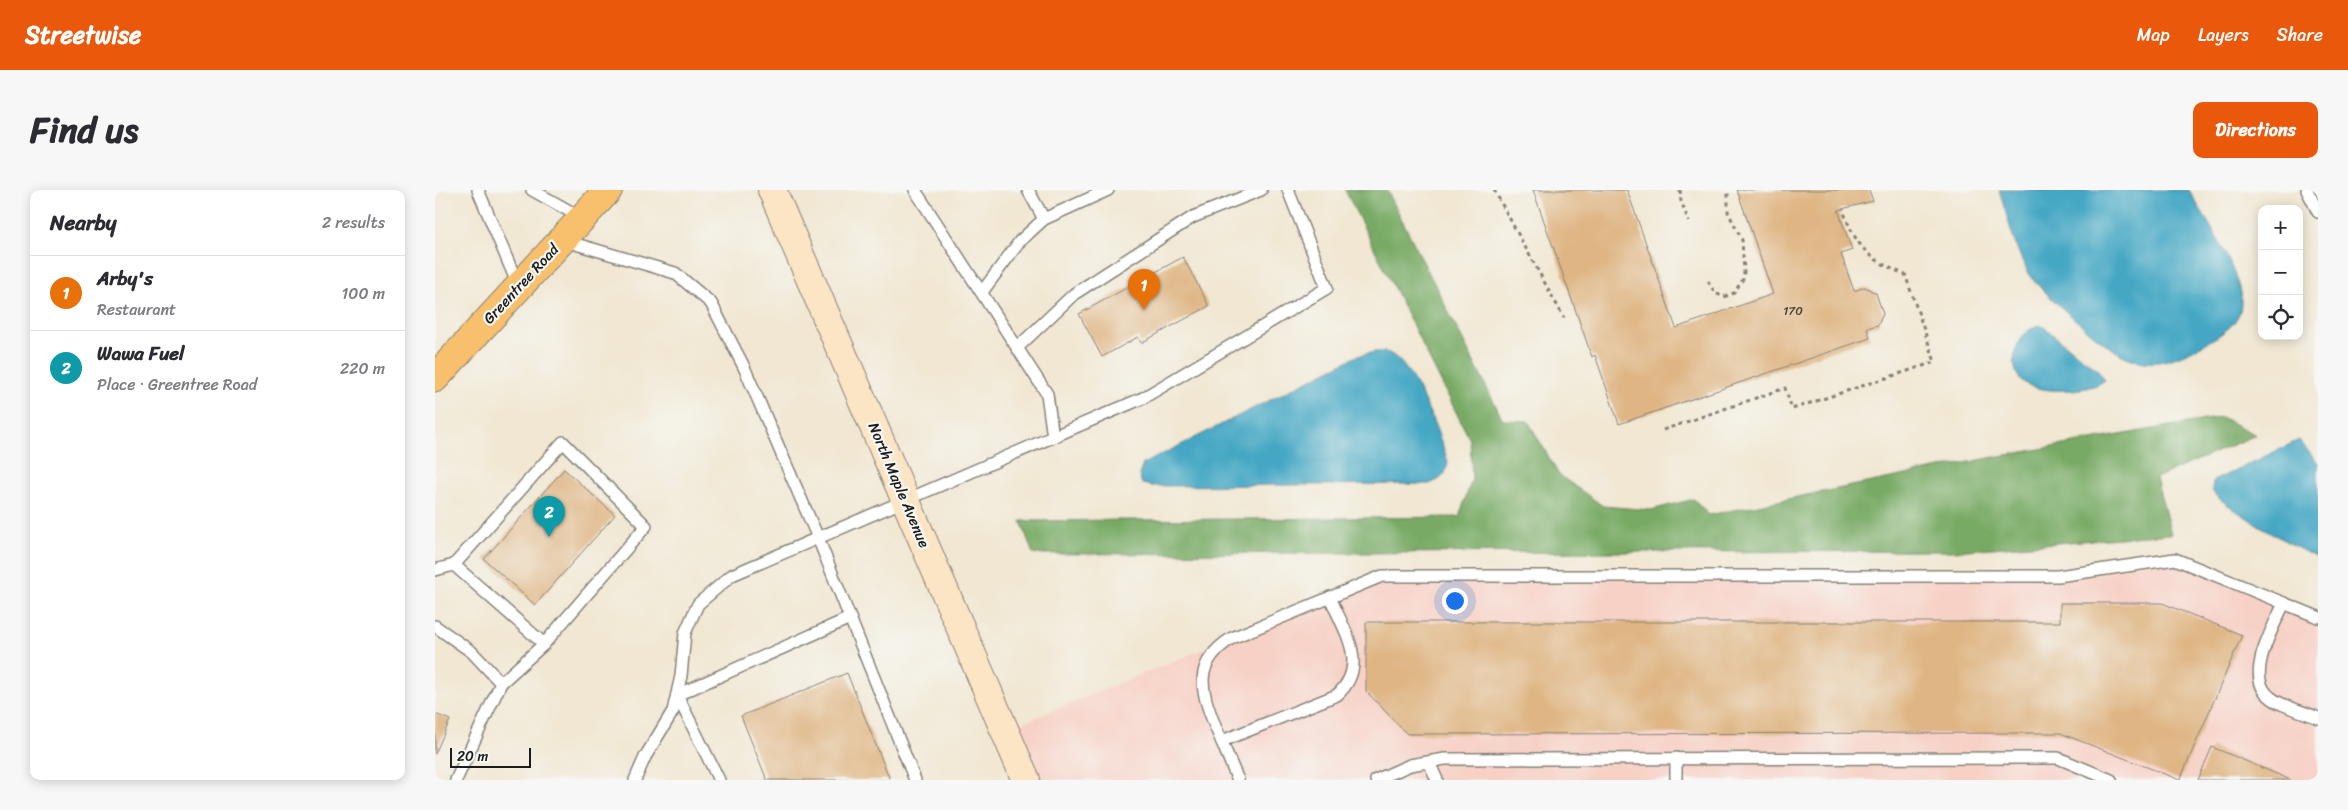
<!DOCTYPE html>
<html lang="en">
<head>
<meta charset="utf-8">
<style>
	:root { --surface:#fff; --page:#f7f7f7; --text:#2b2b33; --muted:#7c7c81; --line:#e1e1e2; --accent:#ea580c }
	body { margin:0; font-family:Sriracha,sans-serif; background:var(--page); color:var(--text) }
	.controls { position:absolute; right:15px; top:15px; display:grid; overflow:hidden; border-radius:10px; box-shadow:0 2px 12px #0003 }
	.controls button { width:45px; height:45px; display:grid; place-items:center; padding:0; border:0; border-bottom:1px solid var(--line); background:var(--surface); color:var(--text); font:25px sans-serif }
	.scale { position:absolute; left:15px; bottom:12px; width:81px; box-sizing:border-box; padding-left:5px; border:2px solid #1c1c1c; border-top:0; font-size:14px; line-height:18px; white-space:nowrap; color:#1c1c1c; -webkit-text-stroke:4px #f6f6f2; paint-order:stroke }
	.you { position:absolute; left:1019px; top:410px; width:18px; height:18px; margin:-12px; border:4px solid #fff; border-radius:50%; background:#1a73e8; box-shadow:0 0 0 8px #1a73e833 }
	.badge { display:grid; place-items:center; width:32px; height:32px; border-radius:50%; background:var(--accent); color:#fff; font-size:16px; font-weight:700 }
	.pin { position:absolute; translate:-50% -41px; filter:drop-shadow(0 1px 2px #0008) }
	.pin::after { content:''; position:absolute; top:26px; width:18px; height:15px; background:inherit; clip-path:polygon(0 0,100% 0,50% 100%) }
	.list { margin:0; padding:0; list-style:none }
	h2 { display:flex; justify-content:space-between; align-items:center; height:65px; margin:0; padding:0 20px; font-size:21px }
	h2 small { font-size:16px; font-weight:400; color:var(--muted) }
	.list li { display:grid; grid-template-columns:32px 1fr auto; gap:15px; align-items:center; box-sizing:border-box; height:75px; padding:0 20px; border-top:1px solid var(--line) }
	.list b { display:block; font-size:19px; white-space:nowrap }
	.list p { margin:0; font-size:16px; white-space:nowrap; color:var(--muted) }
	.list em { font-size:16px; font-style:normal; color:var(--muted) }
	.icon { flex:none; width:28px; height:28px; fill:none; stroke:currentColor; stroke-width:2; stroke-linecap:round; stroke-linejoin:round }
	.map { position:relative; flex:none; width:1883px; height:590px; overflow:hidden; border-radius:10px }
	header { display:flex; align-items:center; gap:30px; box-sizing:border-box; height:70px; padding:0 25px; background:var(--accent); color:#fff }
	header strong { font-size:24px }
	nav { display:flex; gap:28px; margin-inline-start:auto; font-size:18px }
	.intro { display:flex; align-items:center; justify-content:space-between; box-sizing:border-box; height:120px; padding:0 30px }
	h1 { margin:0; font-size:35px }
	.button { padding:12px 22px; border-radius:10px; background:var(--accent); color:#fff; font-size:18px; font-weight:700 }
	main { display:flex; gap:30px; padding:0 30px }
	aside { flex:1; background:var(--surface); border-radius:10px; box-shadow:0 2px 12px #0003 }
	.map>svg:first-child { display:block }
	.built { fill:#f7d1c6 }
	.forest { fill:#78aa65; stroke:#4a6340 }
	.water { fill:#44a7c4; stroke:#306270 }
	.building { fill:#dfb583 }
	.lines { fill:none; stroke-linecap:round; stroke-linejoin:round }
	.lane-casing { stroke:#868277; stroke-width:14 }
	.secondary-casing { stroke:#868277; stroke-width:30 }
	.primary-casing { stroke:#868277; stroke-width:30 }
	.path { stroke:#868277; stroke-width:3; stroke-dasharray:4 4; stroke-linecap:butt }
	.lane { stroke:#fff; stroke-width:11 }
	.secondary { stroke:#fce5c4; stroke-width:28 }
	.primary { stroke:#f8bf6c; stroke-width:28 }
	.labels { text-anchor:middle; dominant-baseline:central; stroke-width:4.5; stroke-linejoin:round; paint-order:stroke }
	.number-label { font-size:12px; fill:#4d4236 }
	.street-label { font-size:15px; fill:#1c1c1c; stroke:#f6f6f2 }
</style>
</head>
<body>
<header>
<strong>Streetwise</strong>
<nav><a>Map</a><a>Layers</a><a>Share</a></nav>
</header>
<div class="intro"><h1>Find us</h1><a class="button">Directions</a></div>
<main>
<aside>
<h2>Nearby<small>2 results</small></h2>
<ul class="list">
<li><span class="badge" style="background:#e8710a">1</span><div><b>Arby's</b><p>Restaurant</p></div><em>100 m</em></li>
<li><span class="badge" style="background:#0f9aa8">2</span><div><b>Wawa Fuel</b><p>Place · Greentree Road</p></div><em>220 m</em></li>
</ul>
</aside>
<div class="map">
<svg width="1883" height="590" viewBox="0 0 1883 590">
	<rect width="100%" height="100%" fill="#f6f6f2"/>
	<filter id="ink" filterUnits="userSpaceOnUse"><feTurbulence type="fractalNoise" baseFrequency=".02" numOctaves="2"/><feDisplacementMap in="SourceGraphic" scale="10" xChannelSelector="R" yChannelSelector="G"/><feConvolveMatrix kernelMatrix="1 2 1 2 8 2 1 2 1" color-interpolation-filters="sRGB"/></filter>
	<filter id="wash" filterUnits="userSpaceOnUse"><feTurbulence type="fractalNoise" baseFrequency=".0096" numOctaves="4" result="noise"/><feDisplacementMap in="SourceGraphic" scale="20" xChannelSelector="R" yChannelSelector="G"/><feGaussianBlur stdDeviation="1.12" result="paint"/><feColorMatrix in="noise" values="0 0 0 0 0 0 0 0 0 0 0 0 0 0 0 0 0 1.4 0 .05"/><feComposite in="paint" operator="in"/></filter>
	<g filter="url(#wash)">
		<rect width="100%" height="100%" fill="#f1e7d2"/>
		<path class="built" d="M1740,369L1883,427V590H591L570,540L947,386H1623Z"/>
		<path class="forest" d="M910,0H952L1068,230L1093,231L1124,285L1168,316L1216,320L1259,309L1274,325L1554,268L1786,227L1821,245L1721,288L1736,344L1519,361L598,364L586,331L1024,327L1037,289L1035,250Z"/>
		<g class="water">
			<path d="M1564,0H1754C1770,28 1804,79 1806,110C1807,132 1790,142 1773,152C1755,162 1731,175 1709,172C1702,171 1693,168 1687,165C1666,153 1605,102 1593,82C1579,58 1573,27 1564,0Z"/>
			<path d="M1606,135L1663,180L1670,190C1655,203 1600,205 1586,190C1570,173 1585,137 1606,135Z"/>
			<path d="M939,162C944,162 950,161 954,163C979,174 1005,246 1013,272C1011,286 1007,289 994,294L717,296L707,294L704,285L708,274L922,166Z"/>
			<path d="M1864,250L1883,273V368C1870,364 1782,312 1778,302C1776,299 1778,294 1778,291Z"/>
		</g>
		<g id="blocks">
			<g class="building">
				<path d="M1098,0H1192L1241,138L1338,104L1302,0H1434L1438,11L1403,20L1417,60L1406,64L1419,101L1430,97L1441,103L1448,124L1443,135L1432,138L1435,148L1184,234L1160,165L1157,167Z"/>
				<path d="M748,67L774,116L706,153L703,147L667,167L644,124Z"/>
				<path d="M129,279L180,325L100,415L49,369Z"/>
				<path d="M1625,413H1727L1807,445L1745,590L1625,543L972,544L931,501V432H1625Z"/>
				<path d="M412,483L455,590H332L306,526Z"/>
				<path d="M0,524L15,530L0,564Z"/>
				<path d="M1777,557L1856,590H1763Z"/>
			</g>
		</g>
	</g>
	<g filter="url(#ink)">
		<use href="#blocks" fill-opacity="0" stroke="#868277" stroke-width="1"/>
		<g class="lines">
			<defs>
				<g id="lane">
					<path d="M43,0L83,95"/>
					<path d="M97,0L147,28"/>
					<path d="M480,0L612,204L618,247"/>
					<path d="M593,0L609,29"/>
					<path d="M1872,0L1883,22"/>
					<path d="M127,50L240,83L276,113L309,177L383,348L480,590"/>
					<path d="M547,102L585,51L609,29L673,0"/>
					<path d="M582,158L639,104L758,27L826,0"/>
					<path d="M0,380L19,375L128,252L211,336L109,454L19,375"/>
					<path d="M1849,413C1839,437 1809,485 1834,506C1846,517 1868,521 1883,528"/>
					<path d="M0,436L37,462L66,493L21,590"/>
					<path d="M66,493L109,454"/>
					<path d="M787,551L902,505C935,475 909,441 895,407"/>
					<path d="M1241,568V590"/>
					<path d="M994,572L1002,590"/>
					<path d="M200,590L210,567L238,521L246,486L250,443L263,414L297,385L708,208L892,98L853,0"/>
					<path d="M284,590L242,505L415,428"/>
					<path d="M803,590C795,572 788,554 780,536C765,498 758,473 797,448L947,386H1623L1740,369L1883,427"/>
					<path d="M941,590L975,575L1010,569L1623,568L1676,590"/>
				</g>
				<path id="secondary" d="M337,0L591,590"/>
				<path id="primary" d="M0,188L173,0"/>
			</defs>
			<use href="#lane" class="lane-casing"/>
			<use href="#secondary" class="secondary-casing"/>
			<use href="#primary" class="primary-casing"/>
			<g class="path">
				<path d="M1059,0L1129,128"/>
				<path d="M1245,0L1246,11L1254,32"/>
				<path d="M1273,91L1280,103L1289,107L1299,103L1308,89L1309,82L1307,50L1293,22V0"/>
				<path d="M1228,240L1350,198L1357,219L1500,172L1470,84C1434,71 1419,54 1408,19"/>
			</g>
			<use href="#lane" class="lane"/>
			<use href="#secondary" class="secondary"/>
			<use href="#primary" class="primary"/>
		</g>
	</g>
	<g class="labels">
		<g class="number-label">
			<text x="1358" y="121">170</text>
		</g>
		<g class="street-label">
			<text transform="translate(86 94) rotate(-47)">Greentree Road</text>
			<text transform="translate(464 295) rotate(67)">North Maple Avenue</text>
		</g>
	</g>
</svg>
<div class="controls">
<button>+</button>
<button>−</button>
<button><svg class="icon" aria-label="locate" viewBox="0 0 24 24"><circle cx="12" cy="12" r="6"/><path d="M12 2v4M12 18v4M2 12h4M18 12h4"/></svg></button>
</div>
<div class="scale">20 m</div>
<div class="you"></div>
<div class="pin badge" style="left:709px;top:120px;background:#e8710a">1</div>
<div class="pin badge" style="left:114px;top:347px;background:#0f9aa8">2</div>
</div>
</main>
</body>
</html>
